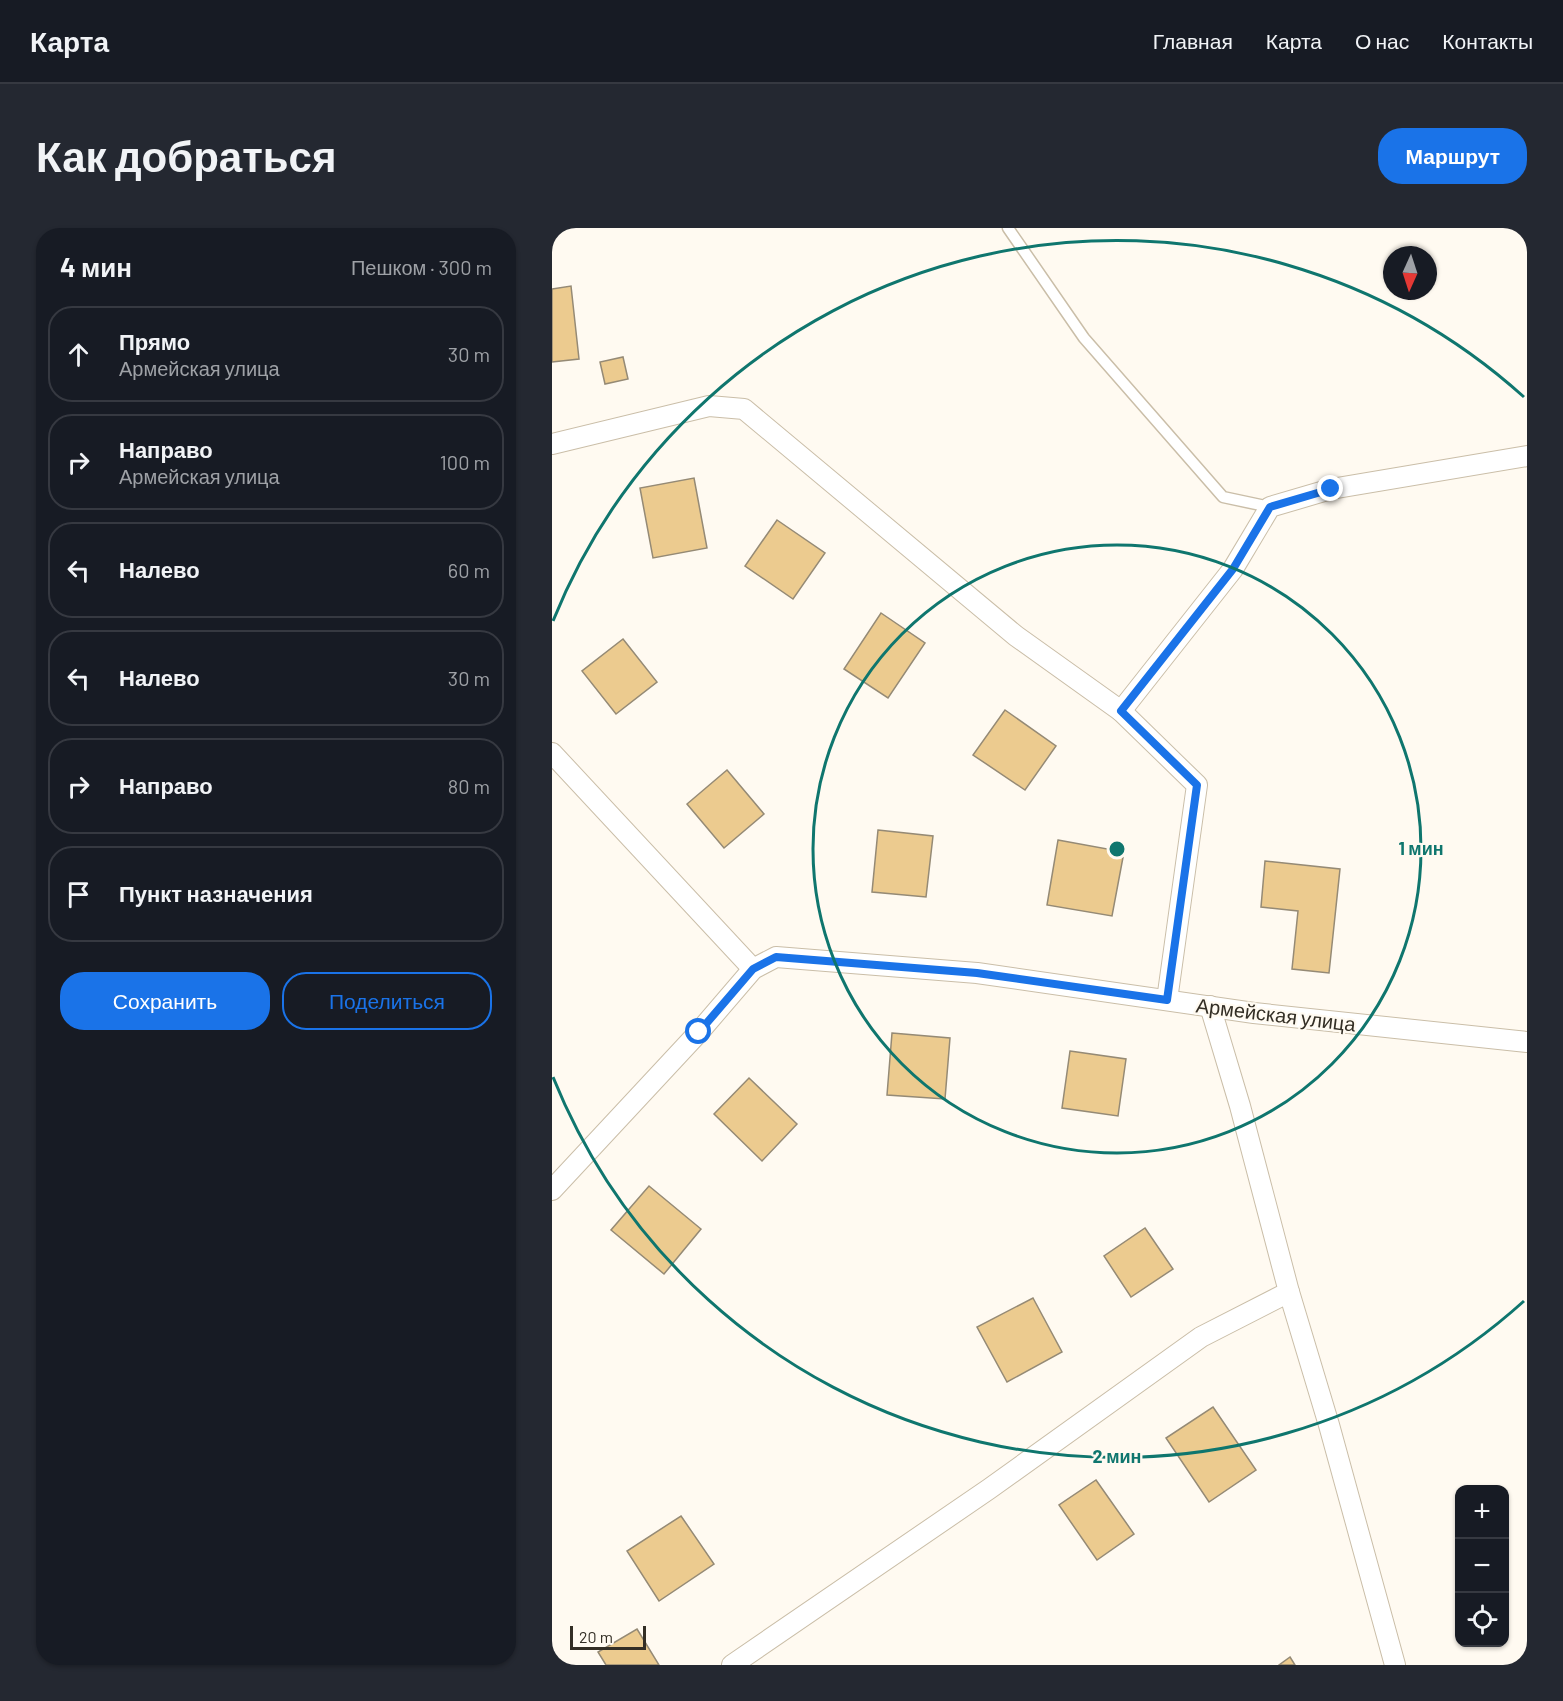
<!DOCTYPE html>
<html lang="ru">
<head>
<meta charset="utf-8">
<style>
	:root { --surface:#171b24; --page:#242831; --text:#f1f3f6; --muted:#9ea1a6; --line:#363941; --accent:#1a73e8 }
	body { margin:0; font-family:Barlow,sans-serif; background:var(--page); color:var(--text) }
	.controls { position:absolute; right:18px; bottom:18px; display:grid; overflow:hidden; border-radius:12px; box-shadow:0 2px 4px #0004 }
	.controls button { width:54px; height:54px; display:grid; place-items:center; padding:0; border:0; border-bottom:2px solid var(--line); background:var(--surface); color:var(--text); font:30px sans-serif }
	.compass { position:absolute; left:831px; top:18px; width:54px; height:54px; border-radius:50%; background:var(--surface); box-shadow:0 2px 4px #0004; rotate:183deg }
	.scale { position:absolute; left:18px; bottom:15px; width:76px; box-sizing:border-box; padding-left:6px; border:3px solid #332e25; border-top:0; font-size:16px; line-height:21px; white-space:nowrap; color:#332e25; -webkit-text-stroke:4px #fffaf1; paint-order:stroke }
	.stop { position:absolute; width:18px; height:18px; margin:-14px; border:4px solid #1a73e8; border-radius:50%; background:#fff }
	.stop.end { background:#1a73e8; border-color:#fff; box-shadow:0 2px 6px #0008 }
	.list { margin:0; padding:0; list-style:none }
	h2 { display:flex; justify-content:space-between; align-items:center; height:78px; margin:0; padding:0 24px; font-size:26px }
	h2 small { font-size:20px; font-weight:400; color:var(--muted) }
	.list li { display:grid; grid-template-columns:39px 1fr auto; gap:18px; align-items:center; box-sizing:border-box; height:96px; margin:0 12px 12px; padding:0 12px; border:2px solid var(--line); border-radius:24px }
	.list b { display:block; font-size:22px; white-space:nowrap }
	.list p { margin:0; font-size:20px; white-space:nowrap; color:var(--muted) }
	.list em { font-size:20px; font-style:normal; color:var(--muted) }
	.actions { display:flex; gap:12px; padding:18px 24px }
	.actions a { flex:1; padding:14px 0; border:2px solid var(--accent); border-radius:24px; text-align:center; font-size:21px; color:var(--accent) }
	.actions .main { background:var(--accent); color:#fff }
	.icon { flex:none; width:33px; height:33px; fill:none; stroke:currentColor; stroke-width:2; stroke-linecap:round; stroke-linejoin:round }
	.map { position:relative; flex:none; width:975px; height:1437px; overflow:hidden; border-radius:24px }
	header { display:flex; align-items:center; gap:36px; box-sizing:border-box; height:84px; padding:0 30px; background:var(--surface); border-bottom:2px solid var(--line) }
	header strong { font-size:28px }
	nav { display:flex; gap:33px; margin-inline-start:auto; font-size:21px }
	.intro { display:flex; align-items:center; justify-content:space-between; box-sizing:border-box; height:144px; padding:0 36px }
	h1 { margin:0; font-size:42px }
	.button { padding:15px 27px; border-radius:24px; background:var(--accent); color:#fff; font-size:21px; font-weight:700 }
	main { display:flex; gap:36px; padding:0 36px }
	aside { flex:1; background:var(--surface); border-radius:24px; box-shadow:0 2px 4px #0004 }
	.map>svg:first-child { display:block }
	.building { fill:#eccb8f; stroke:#958a75; stroke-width:1.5 }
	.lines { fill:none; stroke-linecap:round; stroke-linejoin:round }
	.service-casing { stroke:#cabea8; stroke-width:13 }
	.minor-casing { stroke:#cabea8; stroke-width:22 }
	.service { stroke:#fff; stroke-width:10 }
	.minor { stroke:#fff; stroke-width:20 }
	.route { stroke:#1a73e8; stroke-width:8 }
	.ring { fill:none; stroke:#0f766e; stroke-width:3 }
	.labels { text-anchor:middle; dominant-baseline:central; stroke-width:4.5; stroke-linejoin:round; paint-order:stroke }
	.street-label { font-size:20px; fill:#332e25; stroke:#fffaf1 }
	.centre { fill:#0f766e; stroke:#fffaf1; stroke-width:3 }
	.ring-label { font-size:18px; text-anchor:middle; font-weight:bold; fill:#0f766e; stroke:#fffaf1; stroke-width:4.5; stroke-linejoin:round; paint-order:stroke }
</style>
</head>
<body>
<header>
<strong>Карта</strong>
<nav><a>Главная</a><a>Карта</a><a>О нас</a><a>Контакты</a></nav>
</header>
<div class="intro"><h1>Как добраться</h1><a class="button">Маршрут</a></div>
<main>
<aside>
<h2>4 мин<small>Пешком · 300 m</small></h2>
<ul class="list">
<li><svg class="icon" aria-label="ahead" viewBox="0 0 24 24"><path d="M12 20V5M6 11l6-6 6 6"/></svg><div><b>Прямо</b><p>Армейская улица</p></div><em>30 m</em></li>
<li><svg class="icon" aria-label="right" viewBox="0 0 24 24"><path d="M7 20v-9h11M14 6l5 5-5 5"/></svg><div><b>Направо</b><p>Армейская улица</p></div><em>100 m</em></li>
<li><svg class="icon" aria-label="left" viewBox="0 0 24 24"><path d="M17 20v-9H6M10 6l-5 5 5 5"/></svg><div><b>Налево</b></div><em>60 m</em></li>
<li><svg class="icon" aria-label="left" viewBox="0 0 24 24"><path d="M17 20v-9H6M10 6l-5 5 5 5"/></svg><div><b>Налево</b></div><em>30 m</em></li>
<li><svg class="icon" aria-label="right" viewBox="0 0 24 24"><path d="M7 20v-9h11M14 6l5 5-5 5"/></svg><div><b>Направо</b></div><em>80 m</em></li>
<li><svg class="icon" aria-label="arrive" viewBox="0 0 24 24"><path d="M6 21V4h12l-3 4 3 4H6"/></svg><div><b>Пункт назначения</b></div></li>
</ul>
<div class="actions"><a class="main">Сохранить</a><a>Поделиться</a></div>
</aside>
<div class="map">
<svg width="975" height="1437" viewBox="0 0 975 1437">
	<rect width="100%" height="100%" fill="#fffaf1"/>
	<g class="building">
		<path d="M19,58L27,131L0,134V61Z"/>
		<path d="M71,129L76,151L53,156L48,134Z"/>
		<path d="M142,250L155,320L101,330L88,260Z"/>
		<path d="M225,292L273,325L241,371L193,338Z"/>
		<path d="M329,385L373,415L336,470L292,441Z"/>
		<path d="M71,411L105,454L64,486L30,443Z"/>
		<path d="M453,482L504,518L473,562L421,527Z"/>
		<path d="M175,542L212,586L172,620L135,576Z"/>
		<path d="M326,602L381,608L374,669L320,664Z"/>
		<path d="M506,612L572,624L560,688L495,677Z"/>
		<path d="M713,633L788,641L777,745L740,741L746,683L709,679Z"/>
		<path d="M340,805L398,810L393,871L335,867Z"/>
		<path d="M518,823L574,831L566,888L510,880Z"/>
		<path d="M197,850L245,896L210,933L162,886Z"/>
		<path d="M97,958L149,1001L112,1046L59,1002Z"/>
		<path d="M593,1000L621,1041L579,1069L552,1028Z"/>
		<path d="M481,1070L510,1124L455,1154L425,1099Z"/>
		<path d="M661,1179L704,1242L657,1274L614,1210Z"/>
		<path d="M544,1252L582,1306L545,1332L507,1277Z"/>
		<path d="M129,1288L162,1336L107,1373L75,1323Z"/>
		<path d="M85,1401L107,1437H54L46,1424Z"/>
		<path d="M738,1429L743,1437H727Z"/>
	</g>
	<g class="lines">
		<defs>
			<path id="service" d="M456,0L532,110L671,269L718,279"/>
			<g id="minor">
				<path d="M0,216L157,178L192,181L464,408L569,483L681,341L718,279L779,261L975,228"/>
				<path d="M569,483L645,557L615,772"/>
				<path d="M0,525L201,741"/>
				<path d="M0,962L147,804L201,741L224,729L425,745L702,785L975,814"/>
				<path d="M737,1064L777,1197L843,1437"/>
				<path d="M180,1437L437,1261L649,1109L737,1064L688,878L658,778"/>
			</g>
		</defs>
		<use href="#service" class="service-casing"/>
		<use href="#minor" class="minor-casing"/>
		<use href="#service" class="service"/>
		<use href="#minor" class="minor"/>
	</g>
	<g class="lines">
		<path class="route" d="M147,804L201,741L224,729L425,745L615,772L645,557L569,483L681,341L718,279L779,261"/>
	</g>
	<g class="ring">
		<circle cx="565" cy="621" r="304"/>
		<path d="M972 1073A608 608 0 0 1 1 849M1 393A608 608 0 0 1 972 169"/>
	</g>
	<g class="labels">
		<g class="street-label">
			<text transform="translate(724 786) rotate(7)">Армейская улица</text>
		</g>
	</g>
	<circle cx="565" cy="621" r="9" class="centre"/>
	<g class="ring-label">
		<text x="869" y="627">1 мин</text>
		<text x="565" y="1235">2 мин</text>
	</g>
</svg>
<div class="controls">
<button>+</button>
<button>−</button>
<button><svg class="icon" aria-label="locate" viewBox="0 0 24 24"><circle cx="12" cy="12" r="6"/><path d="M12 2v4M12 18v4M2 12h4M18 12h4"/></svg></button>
</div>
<svg class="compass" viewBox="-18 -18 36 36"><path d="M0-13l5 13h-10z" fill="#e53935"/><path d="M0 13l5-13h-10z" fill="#9ea1a6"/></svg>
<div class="scale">20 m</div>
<div class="stop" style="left:147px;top:804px"></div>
<div class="stop end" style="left:779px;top:261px"></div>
</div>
</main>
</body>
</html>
